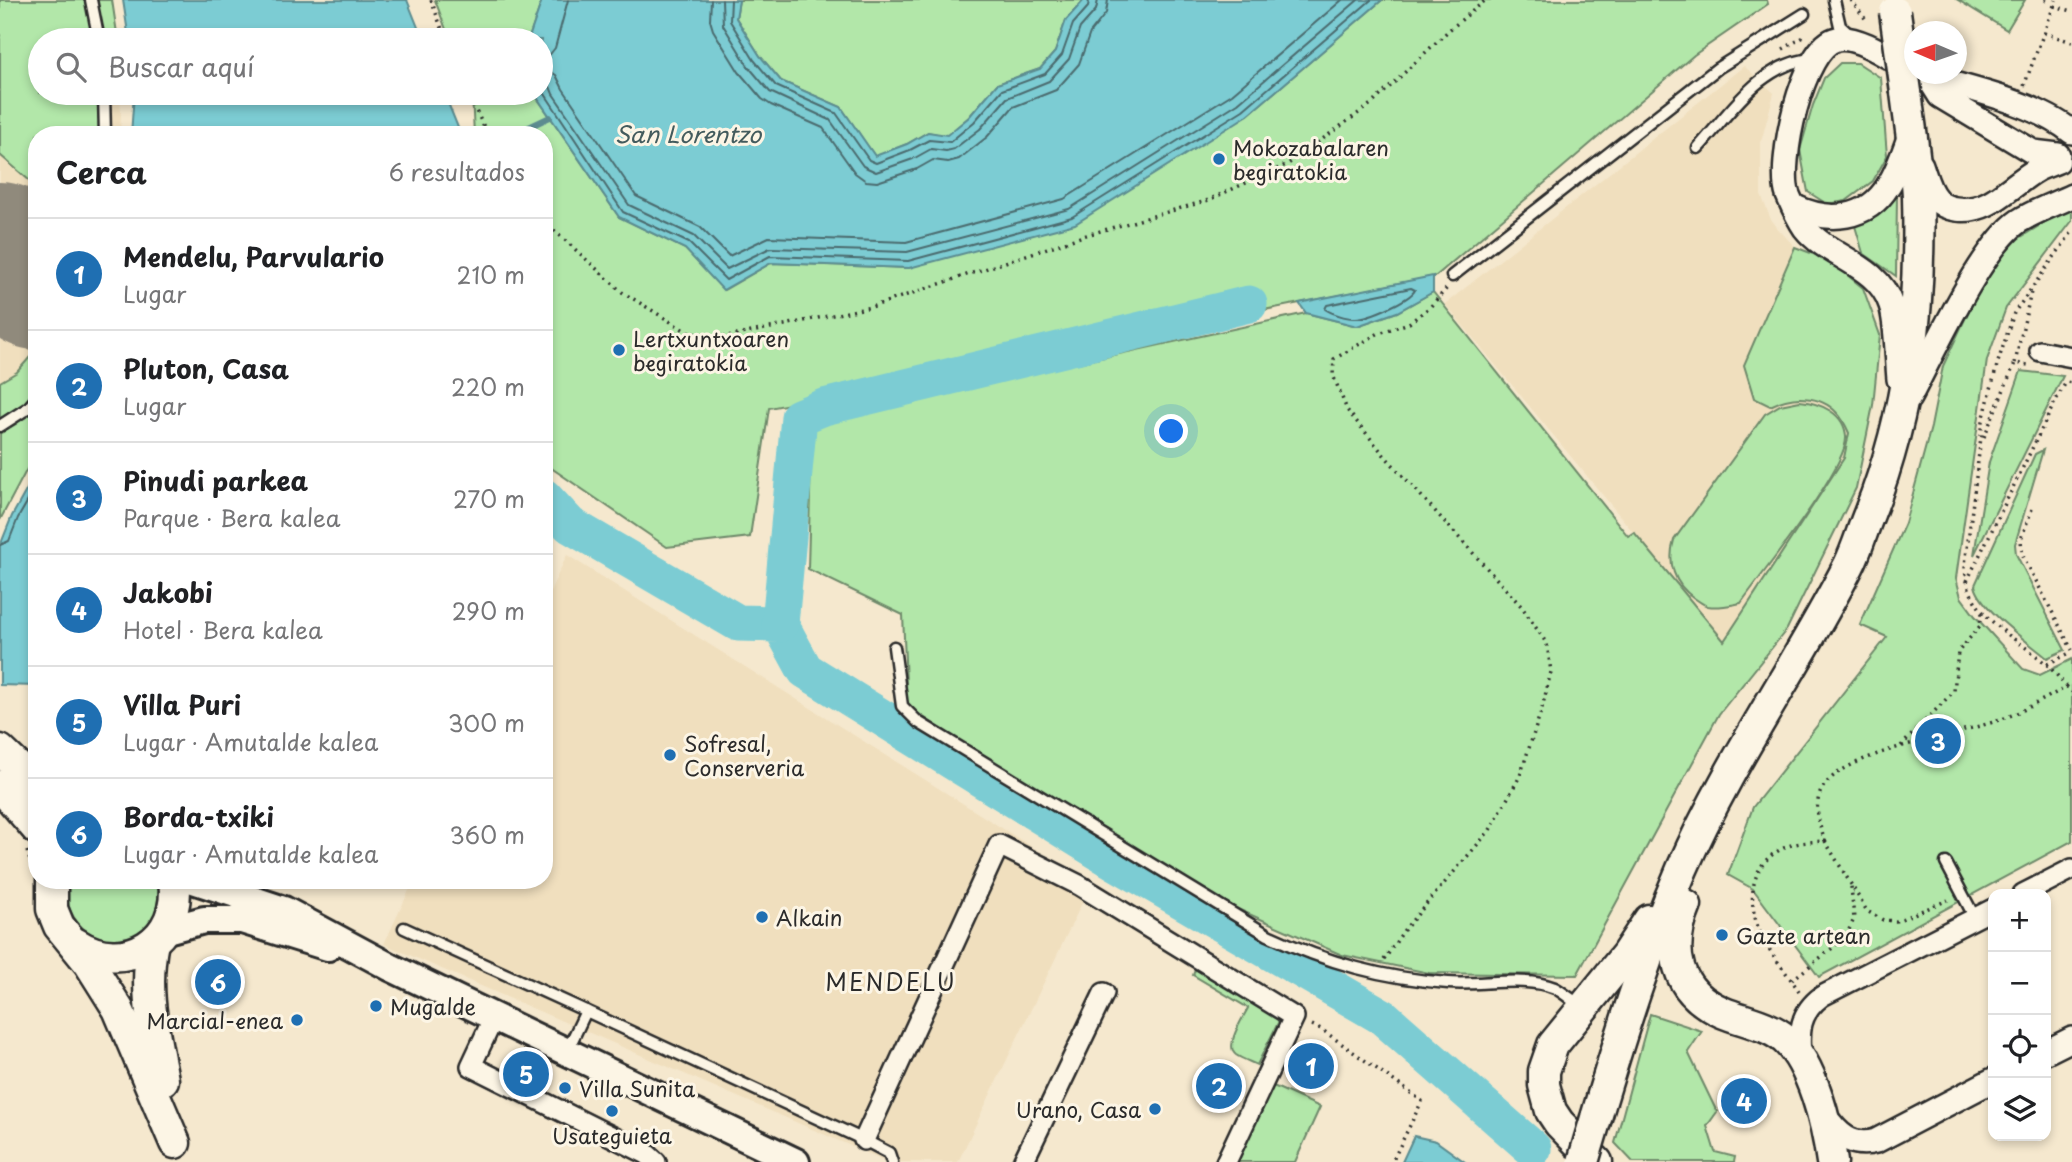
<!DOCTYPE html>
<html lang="es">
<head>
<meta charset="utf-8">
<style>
	:root { --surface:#fff; --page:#f2f2f2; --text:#202124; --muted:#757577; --line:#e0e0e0; --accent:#1f6fb2 }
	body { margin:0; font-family:"Playpen Sans",sans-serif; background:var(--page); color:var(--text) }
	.controls { position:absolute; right:21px; bottom:21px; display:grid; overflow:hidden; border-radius:14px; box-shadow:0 4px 10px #0003 }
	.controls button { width:63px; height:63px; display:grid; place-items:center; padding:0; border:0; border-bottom:2px solid var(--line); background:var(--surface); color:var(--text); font:35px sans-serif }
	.compass { position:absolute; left:1904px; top:21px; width:63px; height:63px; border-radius:50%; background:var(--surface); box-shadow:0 4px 10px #0003; rotate:272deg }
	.you { position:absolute; left:1172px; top:432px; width:24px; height:24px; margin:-18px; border:5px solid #fff; border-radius:50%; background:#1a73e8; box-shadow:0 0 0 10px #1a73e833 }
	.badge { display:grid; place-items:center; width:46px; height:46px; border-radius:50%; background:var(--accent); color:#fff; font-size:23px; font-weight:700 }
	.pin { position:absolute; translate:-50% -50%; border:4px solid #fff; box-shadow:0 2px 7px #0006 }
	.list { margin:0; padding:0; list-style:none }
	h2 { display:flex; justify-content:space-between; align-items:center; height:91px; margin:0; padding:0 28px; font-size:30px }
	h2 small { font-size:23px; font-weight:400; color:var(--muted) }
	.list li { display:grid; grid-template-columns:46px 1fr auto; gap:21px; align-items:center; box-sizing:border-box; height:112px; padding:0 28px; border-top:2px solid var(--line) }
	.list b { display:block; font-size:26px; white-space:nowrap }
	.list p { margin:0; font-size:23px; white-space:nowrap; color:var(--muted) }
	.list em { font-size:23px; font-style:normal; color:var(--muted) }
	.icon { flex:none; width:38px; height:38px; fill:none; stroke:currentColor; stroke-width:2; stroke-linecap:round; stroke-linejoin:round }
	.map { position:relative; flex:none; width:2072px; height:1162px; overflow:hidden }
	.search { position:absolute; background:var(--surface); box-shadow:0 4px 10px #0003; left:28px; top:28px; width:525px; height:77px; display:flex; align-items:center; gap:18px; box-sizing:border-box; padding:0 24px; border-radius:38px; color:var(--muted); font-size:26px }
	.panel { position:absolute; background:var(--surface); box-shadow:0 4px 10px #0003; left:28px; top:126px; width:525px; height:763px; border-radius:28px }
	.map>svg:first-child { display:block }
	.built { fill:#f0dfbe }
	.green { fill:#b2e7a9; stroke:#6e896a; stroke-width:2 }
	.water { fill:#7bccd3; stroke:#5b8c90; stroke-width:2 }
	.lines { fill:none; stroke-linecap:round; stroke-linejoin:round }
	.shore { stroke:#4b6b6e; stroke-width:2 }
	.stream { stroke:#5b8c90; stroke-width:6 }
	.river { stroke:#7bccd3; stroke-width:37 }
	.taxiway { stroke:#908a7c; stroke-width:54 }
	.runway { stroke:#908a7c; stroke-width:136 }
	.service-casing { stroke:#2b2b2b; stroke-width:15 }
	.minor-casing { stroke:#2b2b2b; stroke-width:24 }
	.tertiary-casing { stroke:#2b2b2b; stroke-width:28 }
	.secondary-casing { stroke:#2b2b2b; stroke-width:32 }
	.primary-casing { stroke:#2b2b2b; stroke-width:35 }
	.path { stroke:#2b2b2b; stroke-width:3.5; stroke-dasharray:2 5; stroke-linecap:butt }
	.service { stroke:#fcf5e5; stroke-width:10 }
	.minor { stroke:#fcf5e5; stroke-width:19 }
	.tertiary { stroke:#fcf5e5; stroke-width:23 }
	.secondary { stroke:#fcf5e5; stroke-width:26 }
	.primary { stroke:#fcf5e5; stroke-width:30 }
	.primary-bridge-casing { stroke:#2b2b2b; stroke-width:35; stroke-linecap:butt }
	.primary-bridge { stroke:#fcf5e5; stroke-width:30 }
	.poi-dot { fill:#1f6fb2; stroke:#fcf5e5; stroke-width:2.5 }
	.labels { text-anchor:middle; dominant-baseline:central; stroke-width:6; stroke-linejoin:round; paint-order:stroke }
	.poi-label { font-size:21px; fill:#2b2b2b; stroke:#fcf5e5; text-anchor:start }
	.water-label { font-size:23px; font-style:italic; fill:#435b5d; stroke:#fcf5e5 }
	.neighbourhood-label { font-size:23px; letter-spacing:2px; fill:#2b2b2b; stroke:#fcf5e5 }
</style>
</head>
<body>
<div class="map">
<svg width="2072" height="1162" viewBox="0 0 2072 1162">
	<rect width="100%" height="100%" fill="#f5e8ce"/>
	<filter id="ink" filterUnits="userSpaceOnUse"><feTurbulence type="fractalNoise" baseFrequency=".0143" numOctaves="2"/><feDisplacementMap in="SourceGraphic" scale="14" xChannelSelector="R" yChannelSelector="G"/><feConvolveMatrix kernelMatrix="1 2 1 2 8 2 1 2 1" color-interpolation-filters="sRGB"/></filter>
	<g filter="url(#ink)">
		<g class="built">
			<path d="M0,0H112L118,40H40V93H120L121,112L120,135H37V457L31,469H27L0,520Z"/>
			<path d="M1744,66L1774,93L1761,142V195L1772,222L1795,247L1744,365L1770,406L1784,398L1819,400L1837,413L1849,432L1844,458L1724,642L1445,304Z"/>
			<path d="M567,555L1091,884L958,1162H888L384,944L414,880H544V604Z"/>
		</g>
		<g class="green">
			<path d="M0,0H86L92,22L94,40H40V93H98L101,135H37V187L0,155Z"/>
			<path d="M97,0H112L118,40H105Z"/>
			<path d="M435,0H542L530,35L531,40H450Z"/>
			<path d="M739,0H1084L1066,20L1055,52L1040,69L997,84L969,117L947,136L928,132L907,144L875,157L841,107L781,81L760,56L736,18Z"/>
			<path d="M1382,0H1767L1768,4L1694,55L1436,276L769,408L750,537L667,547L544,463V135H474L472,93H537L538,99L619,217L685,249L724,290L771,263L909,268L1248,115Z"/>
			<path d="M1958,0H2025L2007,30Z"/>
			<path d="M1840,63H1858L1881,78L1887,156L1873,181L1846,201L1827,204L1808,192L1800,150L1813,105L1824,78Z"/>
			<path d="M1897,195L1896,276L1863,253L1855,226Z"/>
			<path d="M2072,205V221L2006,308L1987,360L1956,578L1961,597L1975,616L2023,669L2040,675L2072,659V841L1819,977L1753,889L1728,875L1753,807L1887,637L1860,625L1905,523L1931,427L1943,366L1987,272L2018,239Z"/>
			<path d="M1795,247L1829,260L1863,288L1880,335L1873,405L1856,488L1787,629L1719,714L1577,975L1429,973L1342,955L1158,874L907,706L903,615L808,569L812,421L1306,313L1357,326L1397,312L1433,292L1628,536L1634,532L1724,641L1844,458L1849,433C1846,426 1842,418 1837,413C1820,394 1791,395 1770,406L1754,398L1744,365Z"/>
			<path d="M37,349V393L20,408L0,420V382L17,372Z"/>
			<path d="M2021,371L2063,376L1974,555L1989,462Z"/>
			<path d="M1800,401C1820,403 1845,413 1846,437C1848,467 1762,573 1741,603C1730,605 1720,608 1708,606C1703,605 1699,601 1694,598C1674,584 1667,563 1674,540L1765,414L1780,405Z"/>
			<path d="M37,405V457L31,469H27L0,520V433L16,424Z"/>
			<path d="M2043,450L2015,544L2016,554L2065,650L2047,658C2028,642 1979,608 1975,585L2035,454Z"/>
			<path d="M69,880H156C160,891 159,902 155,913C135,965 54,937 69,880Z"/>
			<path d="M1197,965L1279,1016V1021L1257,1065C1251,1062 1242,1059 1236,1055C1224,1046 1243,1018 1248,1008L1193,975Z"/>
			<path d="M1650,1014L1702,1031L1688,1052L1717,1112L1707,1126L1715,1152L1735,1157L1734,1162H1633L1615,1143Z"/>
			<path d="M1271,1085L1320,1107L1295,1162H1236Z"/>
		</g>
		<g class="water">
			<path d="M123,0H407L423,40H129Z"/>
			<path d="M542,0H739L736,18L760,56L781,81L841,107L875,156L907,144L928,132L947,135L969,117L997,84L1040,69L1055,52L1066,20L1084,0H1382L1248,115L1075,224L909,268L771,263L723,290L685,249L619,217L538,99L537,93H541V40H531L530,35Z"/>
			<path d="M134,93H444L461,135H131Z"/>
			<path d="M1433,276V292L1397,312L1357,326L1306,313L1299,303Z"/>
			<path d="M37,471V686L0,685V546L12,516Z"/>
			<path d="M1414,1136L1436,1141L1465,1162H1402Z"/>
		</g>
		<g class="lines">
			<g class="shore">
				<path d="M568,0L555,48L543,63V67L556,75L563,89L636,196L700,227L729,256L769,237L906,242L1064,199L1232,94L1342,0"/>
				<path d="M711,0L710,20L713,30L739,72L762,99L771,105L823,128L855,173L866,181L877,182L917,169L933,160L948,162L959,159L987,137L1013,107L1056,90L1079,64L1090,33L1106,13L1108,0"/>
				<path d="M722,0L723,25L748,66L770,92L830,120L863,166L876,172L913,159L931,149L946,151L954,149L980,129L1007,98L1049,81L1069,59L1080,28L1096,10L1098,0"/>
				<path d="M731,0L730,21L754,60L776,86L836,113L869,160L876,163L910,150L929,140L950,142L974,122L1002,90L1045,74L1062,55L1073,24L1088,7L1089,0"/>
				<path d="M541,78L549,84L553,94L629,205L694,236L727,269L770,248L907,252L1069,209L1238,103L1358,0"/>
				<path d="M541,88L623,212L689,243L726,280L770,256L908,261L1072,217L1243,110L1371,0"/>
				<path d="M1411,288L1415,290C1410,300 1369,318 1356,318C1347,319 1331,313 1325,309L1327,305Z"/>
				<path d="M0,545L9,541L18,518L37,485"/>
			</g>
			<path class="stream" d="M512,135L550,117"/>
			<g class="river">
				<path d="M544,497L570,525L738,623L780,624L805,670L1114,861L1383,1017L1533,1149"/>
				<path d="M780,624L799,417L824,407L1249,304"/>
			</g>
			<path class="taxiway" d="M0,305L14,285L17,266"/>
			<path class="runway" d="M0,250L37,282"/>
			<defs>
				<g id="service">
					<path d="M91,0L99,40"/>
					<path d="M1834,0L1840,26L1852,37"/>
					<path d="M104,93L105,135"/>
					<path d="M1698,148C1730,113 1762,61 1814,59"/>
					<path d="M1452,276L1718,68L1804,14"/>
					<path d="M0,426L28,408L37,398"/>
					<path d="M894,647L902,706L918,722L1268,935C1328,963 1382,978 1448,983C1480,986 1525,975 1555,988C1564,993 1573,1001 1581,1006"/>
					<path d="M1946,863L1975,918"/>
					<path d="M404,928L586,1011"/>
					<path d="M567,1051L586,1011L864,1140L889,1153L892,1162"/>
				</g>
				<g id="minor">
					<path d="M2040,351L2072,357"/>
					<path d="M2023,894L2072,869"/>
					<path d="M494,1017L471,1066L647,1154L656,1162"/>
					<path d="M1801,1058C1799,1031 1799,1013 1822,996L1993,909"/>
					<path d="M864,1140L999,845L1079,885L1294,1017L1226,1162"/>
					<path d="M1023,1162L1104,993"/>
				</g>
				<g id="tertiary">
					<path d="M1917,74C1930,80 1941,80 1954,84C1991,94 2042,108 2072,132"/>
					<path d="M1930,80L1940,96L2033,152L2058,155"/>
					<path d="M1921,165C1925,176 1928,191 1937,200C1942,206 1949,208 1956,209C1990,214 2011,184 2038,169C2044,166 2051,164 2058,161"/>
					<path d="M1795,207C1829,223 1867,220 1888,186C1898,171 1904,152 1910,135"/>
					<path d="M1899,379C1897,359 1897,324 1891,305C1878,264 1829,258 1805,228C1800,221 1791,202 1788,195C1777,165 1802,46 1837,39C1859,35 1894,61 1914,72"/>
					<path d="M1909,398C1932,355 1981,247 2019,221C2035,211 2055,204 2072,196"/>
					<path d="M2046,1052L2072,1039"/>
					<path d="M1824,1115C1838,1134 1851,1148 1876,1141L1993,1080"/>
				</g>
				<g id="secondary">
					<path d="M193,880L284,910L390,967L796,1162"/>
					<path d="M163,931L204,920H242L328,947"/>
				</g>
				<g id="primary">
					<path d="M0,750L37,785"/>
					<path d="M0,786L37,829"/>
					<path d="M52,880V909L59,926L89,963L118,1009L175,1143"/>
					<path d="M1686,905C1667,950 1675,991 1722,1012C1743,1021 1767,1024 1785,1039C1813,1065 1827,1125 1832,1162"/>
					<path d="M153,942C143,991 154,1031 163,1080"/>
					<path d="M75,943C125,976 183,940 174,880"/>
					<path d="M1596,1118C1621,1034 1647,950 1682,869C1728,763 1796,668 1849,565C1857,549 1862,531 1869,514C1910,410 1921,307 1918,196C1916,161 1910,126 1906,92"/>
					<path d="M1597,1162L1559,1123L1551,1111L1544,1085V1071L1553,1045L1626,955L1649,920"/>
				</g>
			</defs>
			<use href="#service" class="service-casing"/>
			<use href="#minor" class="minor-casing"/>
			<use href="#tertiary" class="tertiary-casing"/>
			<use href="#secondary" class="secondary-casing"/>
			<use href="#primary" class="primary-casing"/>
			<g class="path">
				<path d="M431,0L446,40"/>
				<path d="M1851,0L1867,21"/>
				<path d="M2045,0L2049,2L2050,0"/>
				<path d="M2054,6L2072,11"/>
				<path d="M2044,33L2072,42"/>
				<path d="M1783,49L1804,37"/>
				<path d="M2024,86L2056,0"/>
				<path d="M467,93L488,135"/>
				<path d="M544,221L622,292L689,333L727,337L871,307L1083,236L1206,201L1288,164L1374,102L1449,30L1486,0"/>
				<path d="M2015,363L2031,292"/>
				<path d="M1984,437L2015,363L2028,365"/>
				<path d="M2032,509L2021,539L2022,554L2072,650"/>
				<path d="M1967,581L2054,404L2066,382L2072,383"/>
				<path d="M2047,664L2072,652"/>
				<path d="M2067,687C2060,679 2053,670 2045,663C2011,633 1966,616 1965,565L1983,421L1997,365L2014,313L2072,232"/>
				<path d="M1901,746L1954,691L1958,652L1980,626L1982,613"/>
				<path d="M1825,841L1867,911L1883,920L1896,921L1948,900"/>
				<path d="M27,851L32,867"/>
				<path d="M1384,960L1404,930L1490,830L1520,776L1542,708L1551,672L1547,644L1522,607L1385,456L1347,410L1333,375L1334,359L1379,333L1409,323L1430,307L1447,288"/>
				<path d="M1792,980L1845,938L1854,919L1851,886"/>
				<path d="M1799,991C1787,973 1768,951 1760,932C1748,905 1748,868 1778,851C1792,842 1809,842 1825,841C1819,825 1813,805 1822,789C1843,751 1959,735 1999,720C2023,712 2045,698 2067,687L2072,692"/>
				<path d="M1312,1025L1321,1029L1422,1101L1392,1162"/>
			</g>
			<use href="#service" class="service"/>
			<use href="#minor" class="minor"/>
			<use href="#tertiary" class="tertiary"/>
			<use href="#secondary" class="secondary"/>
			<use href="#primary" class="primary"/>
			<defs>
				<g id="primary-bridge">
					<path d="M1895,12L1906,92"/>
					<path d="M1583,1162L1596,1118"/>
				</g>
			</defs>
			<use href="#primary-bridge" class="primary-bridge-casing"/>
			<use href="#primary-bridge" class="primary-bridge"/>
		</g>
	</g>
	<g class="poi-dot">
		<circle cx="1219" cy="159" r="7"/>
		<circle cx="619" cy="350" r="7"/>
		<circle cx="670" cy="755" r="7"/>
		<circle cx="762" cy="917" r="7"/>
		<circle cx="1722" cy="935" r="7"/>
		<circle cx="376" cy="1006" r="7"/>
		<circle cx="297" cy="1020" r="7"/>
		<circle cx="565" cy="1088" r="7"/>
		<circle cx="1155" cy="1109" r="7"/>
		<circle cx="612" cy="1111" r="7"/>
	</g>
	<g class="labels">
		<g class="poi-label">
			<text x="1233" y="147">Mokozabalaren<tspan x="1233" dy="24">begiratokia</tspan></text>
			<text x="633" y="338">Lertxuntxoaren<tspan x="633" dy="24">begiratokia</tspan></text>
			<text x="684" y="743">Sofresal,<tspan x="684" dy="24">Conserveria</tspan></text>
			<text x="776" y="917">Alkain</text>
			<text x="1736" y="935">Gazte artean</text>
			<text x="390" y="1006">Mugalde</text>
			<text x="283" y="1020" text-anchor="end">Marcial-enea</text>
			<text x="579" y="1088">Villa Sunita</text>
			<text x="1141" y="1109" text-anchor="end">Urano, Casa</text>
			<text x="612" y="1135" text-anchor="middle">Usateguieta</text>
		</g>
		<g class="water-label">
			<text x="688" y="133">San Lorentzo</text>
		</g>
		<g class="neighbourhood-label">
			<text x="891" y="981">MENDELU</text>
		</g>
	</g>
</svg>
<div class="controls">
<button>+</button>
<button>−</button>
<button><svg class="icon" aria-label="locate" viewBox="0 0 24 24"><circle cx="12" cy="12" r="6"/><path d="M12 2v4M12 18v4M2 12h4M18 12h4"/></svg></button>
<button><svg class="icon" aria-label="layers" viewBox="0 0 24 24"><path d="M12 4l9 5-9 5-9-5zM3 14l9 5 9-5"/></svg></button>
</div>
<svg class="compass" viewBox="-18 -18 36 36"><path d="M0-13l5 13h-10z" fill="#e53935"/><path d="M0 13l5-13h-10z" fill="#757577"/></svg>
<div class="you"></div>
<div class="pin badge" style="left:1311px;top:1066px">1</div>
<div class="pin badge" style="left:1219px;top:1086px">2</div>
<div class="pin badge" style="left:1938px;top:741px">3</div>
<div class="pin badge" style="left:1744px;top:1101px">4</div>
<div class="pin badge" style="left:526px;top:1074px">5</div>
<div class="pin badge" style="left:218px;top:982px">6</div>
<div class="search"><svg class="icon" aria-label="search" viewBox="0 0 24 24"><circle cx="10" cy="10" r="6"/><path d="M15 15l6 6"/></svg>Buscar aquí</div>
<section class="panel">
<h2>Cerca<small>6 resultados</small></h2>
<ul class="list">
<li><span class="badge">1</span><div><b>Mendelu, Parvulario</b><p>Lugar</p></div><em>210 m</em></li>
<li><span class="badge">2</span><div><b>Pluton, Casa</b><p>Lugar</p></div><em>220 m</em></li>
<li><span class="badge">3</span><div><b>Pinudi parkea</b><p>Parque · Bera kalea</p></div><em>270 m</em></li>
<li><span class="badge">4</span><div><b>Jakobi</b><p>Hotel · Bera kalea</p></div><em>290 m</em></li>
<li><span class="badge">5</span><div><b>Villa Puri</b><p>Lugar · Amutalde kalea</p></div><em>300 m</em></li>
<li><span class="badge">6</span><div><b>Borda-txiki</b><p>Lugar · Amutalde kalea</p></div><em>360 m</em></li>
</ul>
</section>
</div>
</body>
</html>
